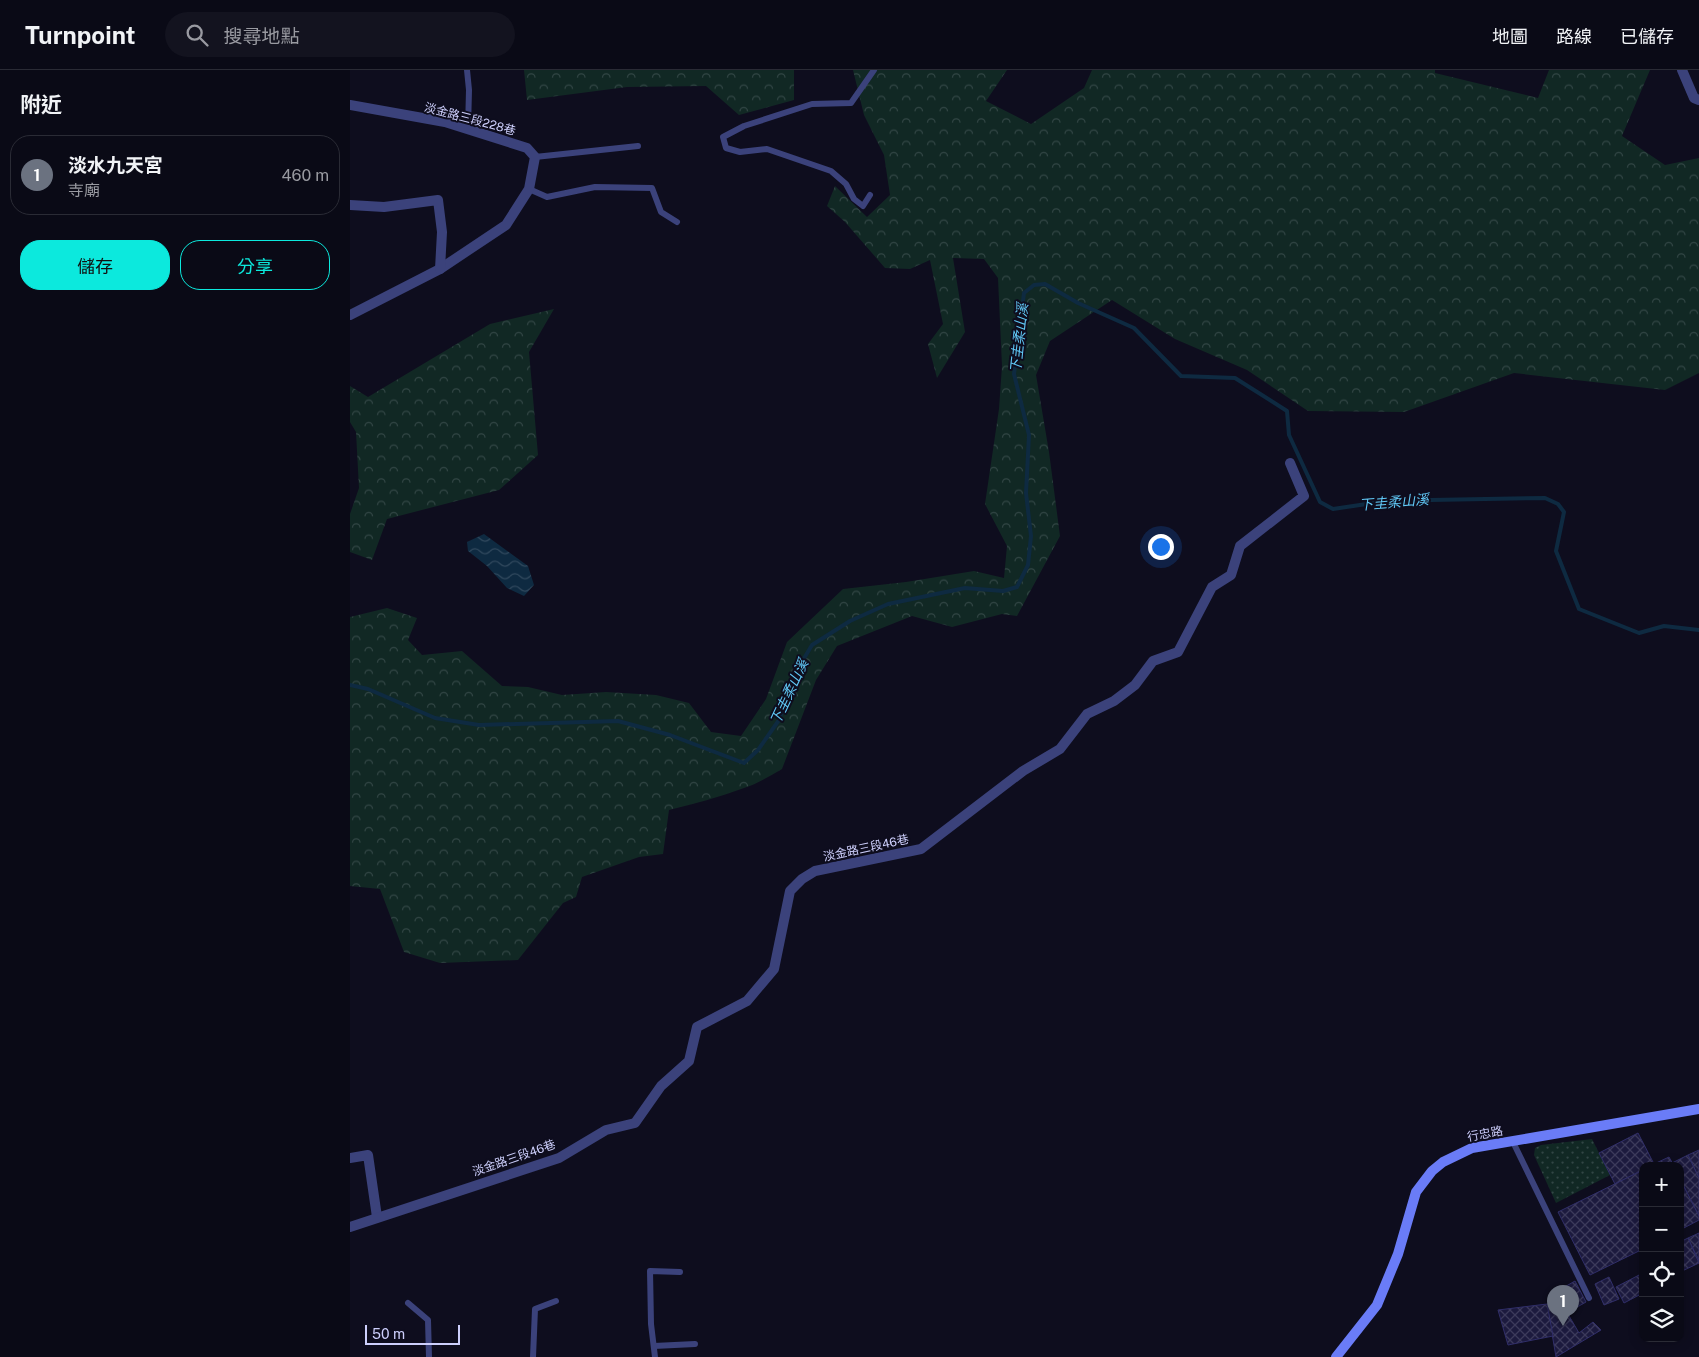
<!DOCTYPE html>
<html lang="zh-TW">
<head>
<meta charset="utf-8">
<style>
	:root { --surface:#0a0a16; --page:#13131f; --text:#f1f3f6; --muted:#999aa1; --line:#2a2b35; --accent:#0ce9dd }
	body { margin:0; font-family:"Public Sans","Noto Sans TC",sans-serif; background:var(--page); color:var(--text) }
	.controls { position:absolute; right:15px; bottom:15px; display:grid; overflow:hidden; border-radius:10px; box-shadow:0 2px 12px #0003 }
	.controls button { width:45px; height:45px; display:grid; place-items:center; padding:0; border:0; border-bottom:1px solid var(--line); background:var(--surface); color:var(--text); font:25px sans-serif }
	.scale { position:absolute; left:15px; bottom:12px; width:95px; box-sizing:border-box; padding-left:5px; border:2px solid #cdcffc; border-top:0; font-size:14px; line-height:18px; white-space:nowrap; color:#cdcffc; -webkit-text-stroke:4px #0e0d1e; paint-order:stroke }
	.you { position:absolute; left:810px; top:476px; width:18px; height:18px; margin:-12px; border:4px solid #fff; border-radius:50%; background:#1a73e8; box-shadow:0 0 0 8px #1a73e833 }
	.badge { display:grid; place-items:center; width:32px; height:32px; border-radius:50%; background:var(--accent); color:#fff; font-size:16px; font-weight:700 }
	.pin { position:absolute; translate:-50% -41px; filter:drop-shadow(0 1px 2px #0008) }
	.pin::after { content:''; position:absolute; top:26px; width:18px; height:15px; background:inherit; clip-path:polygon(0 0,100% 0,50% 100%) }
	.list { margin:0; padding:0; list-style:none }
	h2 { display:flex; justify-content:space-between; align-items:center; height:65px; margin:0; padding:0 20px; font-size:21px }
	h2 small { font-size:16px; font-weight:400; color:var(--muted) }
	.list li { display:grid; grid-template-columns:32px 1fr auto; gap:15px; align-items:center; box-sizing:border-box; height:80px; margin:0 10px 10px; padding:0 10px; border:1px solid var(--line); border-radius:20px }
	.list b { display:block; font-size:19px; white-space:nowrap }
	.list p { margin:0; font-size:16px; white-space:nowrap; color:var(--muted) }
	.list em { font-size:16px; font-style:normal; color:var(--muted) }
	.actions { display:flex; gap:10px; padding:15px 20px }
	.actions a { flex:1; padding:11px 0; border:1px solid var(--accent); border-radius:20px; text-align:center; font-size:18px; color:var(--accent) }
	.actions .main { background:var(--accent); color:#111 }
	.icon { flex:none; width:28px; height:28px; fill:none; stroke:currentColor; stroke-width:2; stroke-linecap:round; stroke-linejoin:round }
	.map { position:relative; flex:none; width:1349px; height:1287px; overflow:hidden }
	header { display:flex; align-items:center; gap:30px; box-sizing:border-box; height:70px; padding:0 25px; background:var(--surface); border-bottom:1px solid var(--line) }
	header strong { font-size:24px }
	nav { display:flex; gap:28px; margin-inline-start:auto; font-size:18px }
	.search { width:350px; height:45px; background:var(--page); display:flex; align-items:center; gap:12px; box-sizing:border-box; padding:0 18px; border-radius:28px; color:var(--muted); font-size:19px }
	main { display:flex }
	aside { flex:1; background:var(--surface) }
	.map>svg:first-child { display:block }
	.grass { fill:url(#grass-dots) }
	.forest { fill:url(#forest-crowns) }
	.water { fill:url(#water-waves) }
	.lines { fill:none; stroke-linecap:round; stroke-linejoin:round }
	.stream { stroke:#0e2a41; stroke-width:4 }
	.building { fill:url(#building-cross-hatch); stroke:#302e69 }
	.lane { stroke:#3b427b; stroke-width:6 }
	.street { stroke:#3b427b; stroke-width:10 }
	.secondary { stroke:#6a7cf7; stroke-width:10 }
	.labels { text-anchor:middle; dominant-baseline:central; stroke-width:4; stroke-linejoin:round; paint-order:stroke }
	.street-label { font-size:12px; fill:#cdcffc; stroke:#0e0d1e }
	.water-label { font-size:14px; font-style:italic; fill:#61c9f7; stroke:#0e0d1e }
</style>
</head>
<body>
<header>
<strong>Turnpoint</strong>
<div class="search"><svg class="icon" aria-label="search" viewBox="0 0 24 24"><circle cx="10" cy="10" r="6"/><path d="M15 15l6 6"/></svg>搜尋地點</div>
<nav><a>地圖</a><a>路線</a><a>已儲存</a></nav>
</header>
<main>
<aside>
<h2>附近<small></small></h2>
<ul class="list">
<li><span class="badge" style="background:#6b7280">1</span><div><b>淡水九天宮</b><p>寺廟</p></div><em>460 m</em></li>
</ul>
<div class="actions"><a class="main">儲存</a><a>分享</a></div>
</aside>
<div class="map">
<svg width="1349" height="1287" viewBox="0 0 1349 1287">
	<defs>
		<pattern id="grass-dots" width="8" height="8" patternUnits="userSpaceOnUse" patternTransform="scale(1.25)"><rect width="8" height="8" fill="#112824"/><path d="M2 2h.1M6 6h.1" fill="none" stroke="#324645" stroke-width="1.8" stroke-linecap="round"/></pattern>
		<pattern id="forest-crowns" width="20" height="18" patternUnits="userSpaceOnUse" patternTransform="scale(1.25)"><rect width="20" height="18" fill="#112824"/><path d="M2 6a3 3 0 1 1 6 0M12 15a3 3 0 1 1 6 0" fill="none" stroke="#324645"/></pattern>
		<pattern id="water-waves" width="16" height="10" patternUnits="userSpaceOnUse" patternTransform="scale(1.25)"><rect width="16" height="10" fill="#0e2a41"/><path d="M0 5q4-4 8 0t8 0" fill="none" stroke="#30485d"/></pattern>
		<pattern id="building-cross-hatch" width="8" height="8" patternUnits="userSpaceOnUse" patternTransform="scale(1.25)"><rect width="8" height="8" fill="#1c1a3e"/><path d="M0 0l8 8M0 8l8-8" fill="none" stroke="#3c3a5b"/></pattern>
	</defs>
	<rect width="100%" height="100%" fill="#0e0d1e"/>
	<path class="grass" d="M1242,1069L1260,1105L1206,1133L1184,1085L1185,1078L1191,1075Z"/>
	<g class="forest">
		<path d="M174,0H444V30L389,45L356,16L277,17L177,30Z"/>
		<path d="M503,0H657L636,31L681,54L734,18L742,0H1085V3L1188,28L1199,0H1300L1272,66L1315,95L1349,88V303L1315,320L1164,303L1054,342L958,341L897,300L825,269L762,230L700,271L686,305L699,382L710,466L667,546L652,544L602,557L562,546L487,576L466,610L432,699C420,706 407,714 394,718C369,727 344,734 319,740L313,784L289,787L232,807L226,827L213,833L168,890L90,893L54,882L30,819L0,816V547L37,538L67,548L58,570L72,585L112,581L152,616L178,617L212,625L256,622L306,625L339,633L361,662L391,666L416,629L437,572L493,519L556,512L624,501L654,508L657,476L635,434L649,339L652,296L648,208L634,189L603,188L615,262L587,308L578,274L593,254L580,190L560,199L535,198L495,152L477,136L485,116L517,147L540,125L534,85L514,45Z"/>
		<path d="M204,239L179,282L188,385L149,420L37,449L22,490L0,482V444L9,418L6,362L0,352V316L18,327L140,254Z"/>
	</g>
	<path class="water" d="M134,464L178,496L184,515L174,526L157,518L137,496L118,481L117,472Z"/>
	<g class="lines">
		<path class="stream" d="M0,615L18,619L85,648L129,655L268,651L320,665L394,693L408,680L429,650L450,595L462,575L500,551L538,534L615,518L653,521L667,517L678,495L681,466L676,423L679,365L664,304L674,223L684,215L695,214L728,233L784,258L831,306L885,308L937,341L939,365L970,432L983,439L1057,428L1081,430L1195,428L1208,434L1214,442L1206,481L1229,539L1289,563L1314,556L1349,560"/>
	</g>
	<g class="building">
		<path d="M1288,1063L1304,1094L1301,1096H1293V1100L1265,1114L1249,1083Z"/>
		<path d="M1349,1080V1108L1338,1085Z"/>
		<path d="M1338,1085L1349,1108V1146L1330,1109V1096H1324L1322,1093Z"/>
		<path d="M1319,1087L1324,1096H1301L1304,1094Z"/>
		<path d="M1293,1100V1179L1240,1205L1208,1142Z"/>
		<path d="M1330,1109L1349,1146V1150L1330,1160Z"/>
		<path d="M1349,1163V1191L1338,1168Z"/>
		<path d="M1338,1168L1349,1193L1330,1202V1172Z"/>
		<path d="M1291,1204L1293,1208V1223L1274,1233L1266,1217Z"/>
		<path d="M1259,1207L1269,1229L1254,1235L1245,1214Z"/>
		<path d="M1225,1211L1236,1232L1222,1240L1211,1219Z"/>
		<path d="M1211,1232L1229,1263L1243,1252L1251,1260L1206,1287L1197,1234Z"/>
		<path d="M1197,1234L1203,1266L1158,1275L1148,1240Z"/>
	</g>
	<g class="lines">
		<g class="lane">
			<path d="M117,0L119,20L118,59"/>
			<path d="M185,87L288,76"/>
			<path d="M179,119L197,127L245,117L302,118L311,142L327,152"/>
			<path d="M520,125L513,136L504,129L496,114L481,101L417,79L390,82L376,78L373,67L394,56L462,34L501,33L524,0"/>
			<path d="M1163,1072L1239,1228"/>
			<path d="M58,1233L78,1250L79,1287"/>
			<path d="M304,1276L345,1274"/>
			<path d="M183,1287L185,1239L206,1231"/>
			<path d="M305,1287L301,1254L300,1201L330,1202"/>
		</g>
		<g class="street">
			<path d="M1332,0L1344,28L1349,30"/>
			<path d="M0,35L95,52L177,78L185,87L179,119L156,155L90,199L0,245"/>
			<path d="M0,135L34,137L88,130L92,162L90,199"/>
			<path d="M0,1088L18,1085L27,1147"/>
			<path d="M0,1157L209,1088L256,1060L285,1053L311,1016L339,991L347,957L397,931L424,899L440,821L452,809L465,801L571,779L673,701L710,679L737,644L764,631L785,615L803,591L828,582L862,517L881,505L890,476L954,426L940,393"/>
		</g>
		<path class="secondary" d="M986,1287L1027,1235L1048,1184L1066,1122L1082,1101L1093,1092L1122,1078L1349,1039"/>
	</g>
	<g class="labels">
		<g class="street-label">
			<text transform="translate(120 49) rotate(15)">淡金路三段228巷</text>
			<text transform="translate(516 778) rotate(-12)">淡金路三段46巷</text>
			<text transform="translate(1135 1064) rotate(-11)">行忠路</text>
			<text transform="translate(164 1088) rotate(-19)">淡金路三段46巷</text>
		</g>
		<g class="water-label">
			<text transform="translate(669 268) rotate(-84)">下圭柔山溪</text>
			<text transform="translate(1044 432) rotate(-5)">下圭柔山溪</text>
			<text transform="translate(439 622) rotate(-65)">下圭柔山溪</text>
		</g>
	</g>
</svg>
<div class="controls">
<button>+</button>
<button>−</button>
<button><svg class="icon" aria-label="locate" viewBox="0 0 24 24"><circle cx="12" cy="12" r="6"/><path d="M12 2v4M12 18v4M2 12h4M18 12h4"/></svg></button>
<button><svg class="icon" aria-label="layers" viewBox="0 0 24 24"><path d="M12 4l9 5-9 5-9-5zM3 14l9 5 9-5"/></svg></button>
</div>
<div class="scale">50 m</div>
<div class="you"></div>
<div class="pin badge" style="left:1213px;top:1256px;background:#6b7280">1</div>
</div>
</main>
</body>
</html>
